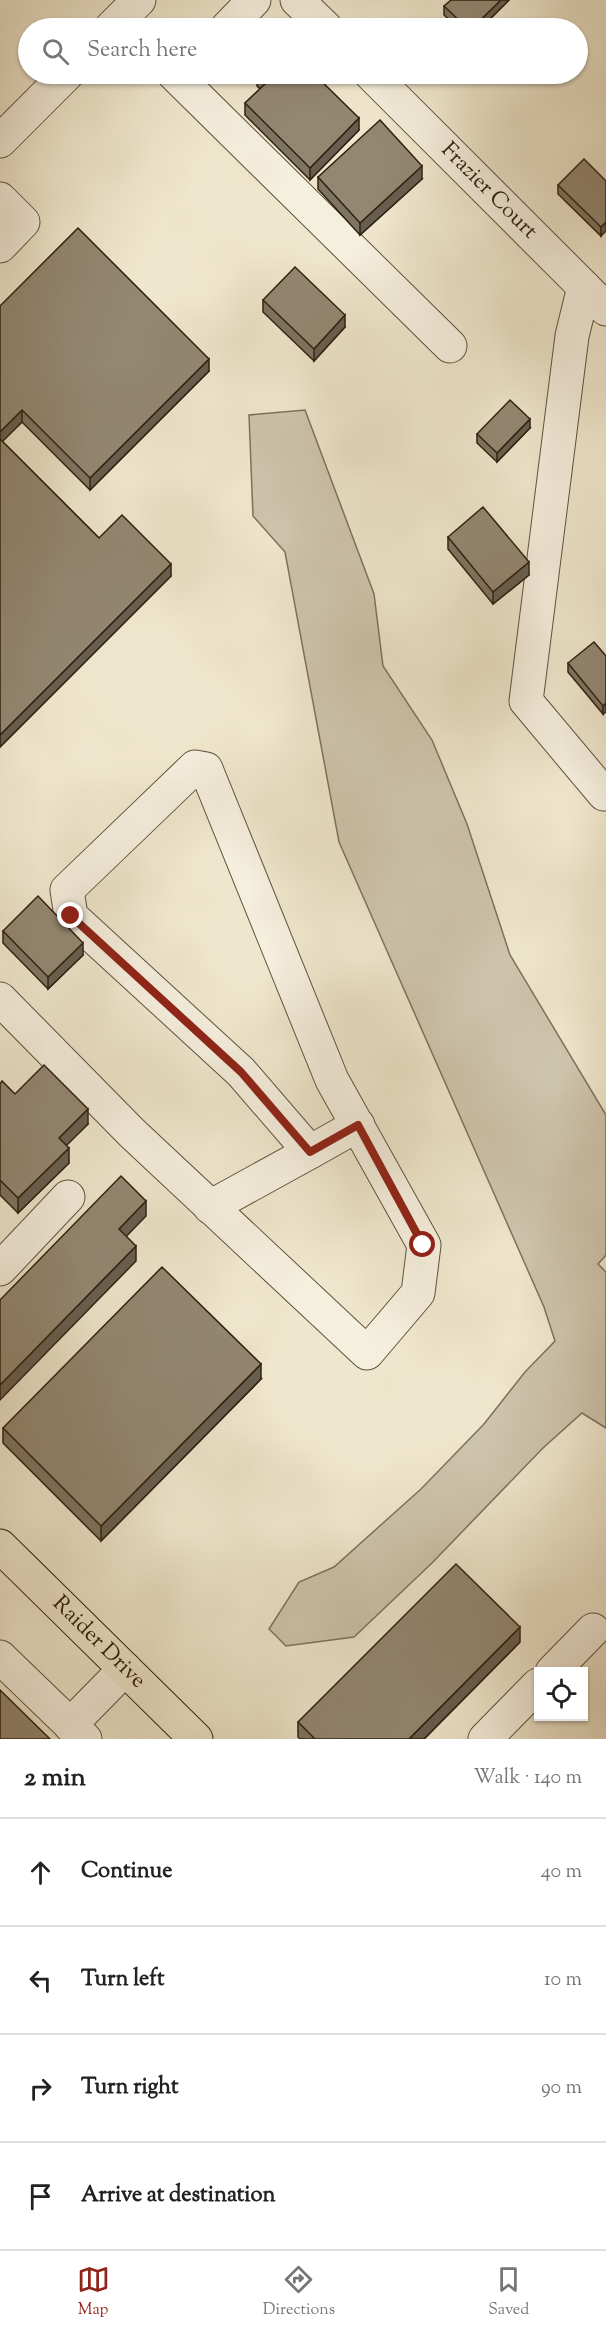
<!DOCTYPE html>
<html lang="en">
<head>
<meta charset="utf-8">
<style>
	:root { --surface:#fff; --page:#f6f6f6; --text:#222; --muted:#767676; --line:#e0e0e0; --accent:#8f2418 }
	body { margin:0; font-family:"Sorts Mill Goudy",serif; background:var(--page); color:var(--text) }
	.controls { position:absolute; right:18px; bottom:18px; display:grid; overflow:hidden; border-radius:0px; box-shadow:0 2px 4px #0004 }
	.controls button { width:54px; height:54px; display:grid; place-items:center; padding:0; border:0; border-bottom:2px solid var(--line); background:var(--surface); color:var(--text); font:30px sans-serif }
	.stop { position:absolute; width:18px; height:18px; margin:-14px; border:4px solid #8f2418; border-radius:50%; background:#fff }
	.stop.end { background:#8f2418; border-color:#fff; box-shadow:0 2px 6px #0008 }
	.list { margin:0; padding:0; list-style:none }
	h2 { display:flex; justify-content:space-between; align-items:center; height:78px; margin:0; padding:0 24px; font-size:26px }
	h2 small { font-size:20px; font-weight:400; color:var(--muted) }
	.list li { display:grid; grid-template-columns:39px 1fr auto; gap:18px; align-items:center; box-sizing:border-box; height:108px; padding:0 24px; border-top:2px solid var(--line) }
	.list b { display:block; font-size:22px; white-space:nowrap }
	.list em { font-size:20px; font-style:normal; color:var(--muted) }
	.icon { flex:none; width:33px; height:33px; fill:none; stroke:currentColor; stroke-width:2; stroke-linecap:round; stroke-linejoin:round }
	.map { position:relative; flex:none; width:606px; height:1739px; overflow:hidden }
	.search { position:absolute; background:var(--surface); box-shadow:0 2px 4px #0004; left:18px; right:18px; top:18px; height:66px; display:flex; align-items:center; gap:15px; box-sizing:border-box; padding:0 21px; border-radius:33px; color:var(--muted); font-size:22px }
	.sheet { height:510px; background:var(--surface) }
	nav { display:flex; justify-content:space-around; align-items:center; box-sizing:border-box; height:84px; border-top:2px solid var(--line); background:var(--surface); font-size:16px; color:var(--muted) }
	nav a { display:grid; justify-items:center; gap:3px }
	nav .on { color:var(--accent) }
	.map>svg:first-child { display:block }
	.green { fill:#cec5ad; stroke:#7e725e; stroke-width:1.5 }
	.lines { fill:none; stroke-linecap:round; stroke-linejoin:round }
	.minor-casing { stroke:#5f523f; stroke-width:35 }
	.major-casing { stroke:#2f2010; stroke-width:35 }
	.minor { stroke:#f5efde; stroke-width:33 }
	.major { stroke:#efe7cd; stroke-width:33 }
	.wall { fill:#7e7462; stroke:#2f2010; stroke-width:1.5 }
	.shaded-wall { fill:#675e50; stroke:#2f2010; stroke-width:1.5 }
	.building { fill:#938772; stroke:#2f2010; stroke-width:1.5 }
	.route { stroke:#8f2418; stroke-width:8 }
	.labels { text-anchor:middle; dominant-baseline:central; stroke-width:4.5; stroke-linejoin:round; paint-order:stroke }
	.street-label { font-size:22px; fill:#2f2010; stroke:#f5efde }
</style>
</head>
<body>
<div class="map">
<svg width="606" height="1739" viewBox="0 0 606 1739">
	<rect width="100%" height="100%" fill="#efe7cd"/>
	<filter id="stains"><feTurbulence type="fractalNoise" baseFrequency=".00333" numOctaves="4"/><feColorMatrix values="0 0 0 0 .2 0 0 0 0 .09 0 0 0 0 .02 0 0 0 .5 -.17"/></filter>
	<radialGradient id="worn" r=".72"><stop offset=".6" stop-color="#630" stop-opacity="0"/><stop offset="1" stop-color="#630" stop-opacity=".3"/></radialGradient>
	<path class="green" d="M305,410L374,594L383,666L432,740L467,824L510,955L606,1115V1255L598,1264L606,1272V1428L582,1413L543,1448L432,1563L354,1637L286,1646L269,1629L299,1582L334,1567L421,1489L484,1424L525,1372L555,1341L544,1307L339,842L285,552L253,516L249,415Z"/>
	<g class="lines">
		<defs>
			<g id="minor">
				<path d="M297,0L326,28"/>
				<path d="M111,28L139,0"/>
				<path d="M227,28L254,0"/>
				<path d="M174,74L450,346"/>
				<path id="s1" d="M371,74L606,309"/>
				<path d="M0,141L67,74"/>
				<path d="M0,199L23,222L0,246"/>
				<path d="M584,287L572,336L526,701L604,794L606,792"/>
				<path d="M0,999L132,1133L367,1353L418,1293L424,1245L332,1080L206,769L195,767L67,890L71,916L241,1072L310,1152L358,1125"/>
				<path d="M210,1207L310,1152"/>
				<path d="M0,1269L68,1197"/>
				<path d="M0,1657L85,1739"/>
				<path d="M552,1672L593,1630"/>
				<path d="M70,1725L125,1669"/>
				<path d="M485,1739L538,1685"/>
			</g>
			<g id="major">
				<path id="s2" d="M0,1546L196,1739"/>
			</g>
		</defs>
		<use href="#minor" class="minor-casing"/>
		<use href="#major" class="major-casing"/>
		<use href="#minor" class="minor"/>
		<use href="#major" class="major"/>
	</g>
	<g class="wall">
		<path d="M509,0L481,28H458L444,15V6Z"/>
		<path d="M257,74L359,130L310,180L245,115V103L260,89L257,86Z"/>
		<path d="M318,177L422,179L360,235L318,189Z"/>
		<path d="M606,181L601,236L558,194V185Z"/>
		<path d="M263,300L345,327L314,361L263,312Z"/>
		<path d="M0,306L209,371L90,490L22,422L2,441L99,538L171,576L0,747Z"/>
		<path d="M530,428L497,462L477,443V434Z"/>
		<path d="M448,537L529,575L493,604L448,549Z"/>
		<path d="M606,656L603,714L568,672V663Z"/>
		<path d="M3,931L83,955L48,989L3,943Z"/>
		<path d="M0,1084L15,1094L88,1124L66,1145L69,1163L18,1213L0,1195Z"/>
		<path d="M261,1379L101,1541L3,1443V1428Z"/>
		<path d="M520,1642L424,1739H300L298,1737V1722Z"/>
	</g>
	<g class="shaded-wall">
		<path d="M501,0H509L481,28H472Z"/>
		<path d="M359,118V130L310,180V168Z"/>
		<path d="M422,166V179L360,235V223Z"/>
		<path d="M606,222V231L601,236V227Z"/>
		<path d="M345,315V327L314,361V349Z"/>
		<path d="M209,359V371L90,490V478Z"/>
		<path d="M22,410V422L0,444V432Z"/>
		<path d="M530,419V428L497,462V453Z"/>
		<path d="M529,562V575L493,604V592Z"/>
		<path d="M171,564V576L0,747V735Z"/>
		<path d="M606,703V712L603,714V706Z"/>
		<path d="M83,943V955L48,989V977Z"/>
		<path d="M88,1109V1124L59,1153V1138Z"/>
		<path d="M69,1148V1163L18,1213V1198Z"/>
		<path d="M146,1201V1216L119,1244V1229Z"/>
		<path d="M136,1246V1261L0,1400V1385Z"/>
		<path d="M261,1364V1379L101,1541V1526Z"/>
		<path d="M520,1627V1642L424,1739H409Z"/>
	</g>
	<g class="building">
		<path d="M451,0H501L472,28H467L444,6Z"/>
		<path d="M257,74H314L359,118L310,168L245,103L266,83Z"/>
		<path d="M380,120L422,166L360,223L318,177Z"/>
		<path d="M584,159L606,181V222L601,227L558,185Z"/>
		<path d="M78,228L209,359L90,478L22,410L0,432V306Z"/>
		<path d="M295,267L345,315L314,349L263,300Z"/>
		<path d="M510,400L530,419L497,453L477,434Z"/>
		<path d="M0,439L99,538L122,515L171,564L0,735Z"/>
		<path d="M483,507L529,562L493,592L448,537Z"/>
		<path d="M594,642L606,656V703L603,706L568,663Z"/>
		<path d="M38,896L83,943L48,977L3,931Z"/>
		<path d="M44,1065L88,1109L59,1138L69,1148L18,1198L0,1180V1084L2,1081L15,1094Z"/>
		<path d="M121,1176L146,1201L119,1229L136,1246L0,1385V1300Z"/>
		<path d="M162,1267L261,1364L101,1526L3,1428Z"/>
		<path d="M456,1564L520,1627L409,1739H315L298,1722Z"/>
		<path d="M0,1690L50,1739H0Z"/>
	</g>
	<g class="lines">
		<path class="route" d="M71,916L241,1072L310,1152L358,1125L423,1245"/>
	</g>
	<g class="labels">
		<g class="street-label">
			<text stroke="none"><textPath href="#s1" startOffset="166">Frazier Court</textPath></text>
			<text stroke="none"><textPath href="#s2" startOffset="138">Raider Drive</textPath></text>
		</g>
	</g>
	<rect width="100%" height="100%" filter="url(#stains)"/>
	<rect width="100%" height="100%" fill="url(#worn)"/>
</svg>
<div class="controls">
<button><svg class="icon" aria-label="locate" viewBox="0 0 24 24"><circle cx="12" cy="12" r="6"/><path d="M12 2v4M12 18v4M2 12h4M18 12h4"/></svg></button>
</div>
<div class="stop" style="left:423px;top:1245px"></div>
<div class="stop end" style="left:71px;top:916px"></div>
<div class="search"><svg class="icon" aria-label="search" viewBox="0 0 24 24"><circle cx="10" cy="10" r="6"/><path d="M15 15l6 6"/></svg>Search here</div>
</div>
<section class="sheet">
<h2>2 min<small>Walk · 140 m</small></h2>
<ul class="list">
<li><svg class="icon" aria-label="ahead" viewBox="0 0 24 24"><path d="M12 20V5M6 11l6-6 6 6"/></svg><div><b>Continue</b></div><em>40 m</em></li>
<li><svg class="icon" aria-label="left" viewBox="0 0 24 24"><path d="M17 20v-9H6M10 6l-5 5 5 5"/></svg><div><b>Turn left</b></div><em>10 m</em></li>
<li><svg class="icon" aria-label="right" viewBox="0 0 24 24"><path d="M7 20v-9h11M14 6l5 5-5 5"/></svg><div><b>Turn right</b></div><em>90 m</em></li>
<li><svg class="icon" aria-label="arrive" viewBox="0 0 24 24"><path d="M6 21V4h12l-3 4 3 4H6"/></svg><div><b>Arrive at destination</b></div></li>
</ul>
</section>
<nav>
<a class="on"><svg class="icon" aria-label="map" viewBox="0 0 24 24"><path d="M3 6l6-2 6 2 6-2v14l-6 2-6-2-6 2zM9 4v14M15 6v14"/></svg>Map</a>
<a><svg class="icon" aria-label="directions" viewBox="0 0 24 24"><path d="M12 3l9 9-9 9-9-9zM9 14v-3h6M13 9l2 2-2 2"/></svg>Directions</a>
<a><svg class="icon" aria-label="saved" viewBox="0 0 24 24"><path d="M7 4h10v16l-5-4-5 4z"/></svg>Saved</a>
</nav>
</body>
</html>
